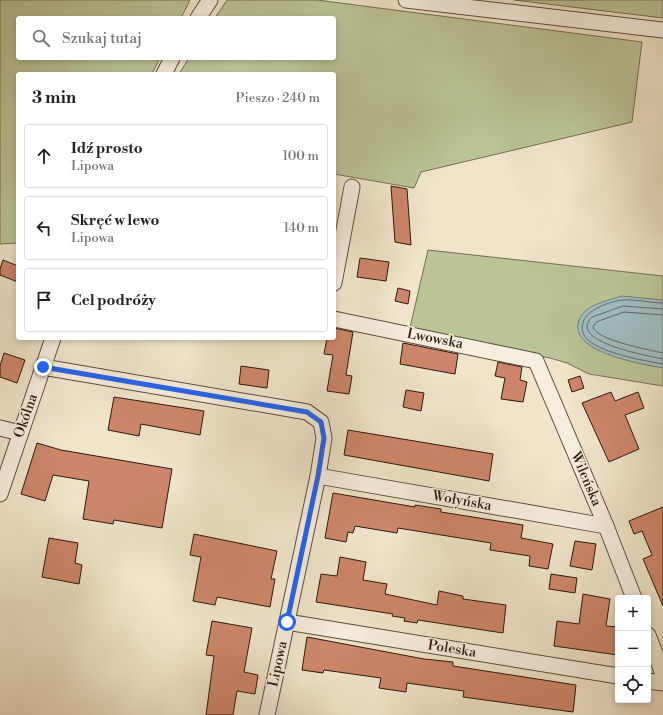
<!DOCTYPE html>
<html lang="pl">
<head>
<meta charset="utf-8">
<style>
	:root { --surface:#fff; --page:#f2f2f2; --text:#202124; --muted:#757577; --line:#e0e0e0 }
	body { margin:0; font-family:"Libre Bodoni",serif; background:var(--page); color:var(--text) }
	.controls { position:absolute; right:12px; bottom:12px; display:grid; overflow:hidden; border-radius:4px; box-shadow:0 2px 6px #0003 }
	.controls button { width:36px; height:36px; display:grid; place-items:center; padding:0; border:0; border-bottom:1px solid var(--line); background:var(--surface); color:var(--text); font:20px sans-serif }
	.stop { position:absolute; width:12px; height:12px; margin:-9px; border:3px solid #2563eb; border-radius:50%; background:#fff }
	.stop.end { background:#2563eb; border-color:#fff; box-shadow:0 1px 4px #0008 }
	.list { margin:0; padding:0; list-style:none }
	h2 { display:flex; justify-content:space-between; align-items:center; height:52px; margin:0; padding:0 16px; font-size:17px }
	h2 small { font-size:13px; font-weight:400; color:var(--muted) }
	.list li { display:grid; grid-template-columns:26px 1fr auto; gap:12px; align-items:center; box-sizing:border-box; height:64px; margin:0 8px 8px; padding:0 8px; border:1px solid var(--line); border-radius:4px }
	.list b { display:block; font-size:15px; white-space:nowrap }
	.list p { margin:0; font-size:13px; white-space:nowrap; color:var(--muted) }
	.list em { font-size:13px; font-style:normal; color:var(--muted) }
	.icon { flex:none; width:22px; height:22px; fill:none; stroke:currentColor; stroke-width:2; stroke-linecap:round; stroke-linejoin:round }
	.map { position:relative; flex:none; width:663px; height:715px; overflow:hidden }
	.search { position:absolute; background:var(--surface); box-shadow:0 2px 6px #0003; left:16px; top:16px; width:320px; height:44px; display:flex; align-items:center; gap:10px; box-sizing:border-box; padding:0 14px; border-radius:4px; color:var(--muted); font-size:15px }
	.panel { position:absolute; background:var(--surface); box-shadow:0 2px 6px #0003; left:16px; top:72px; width:320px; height:268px; border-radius:4px }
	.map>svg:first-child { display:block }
	.green { fill:#bac497; stroke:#736e52 }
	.water { fill:#a0bcc1; stroke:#727b79 }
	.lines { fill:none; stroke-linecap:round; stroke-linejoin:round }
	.shore { stroke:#666a66; stroke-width:1 }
	.building { fill:#cd866b; stroke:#2c190c }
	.street-casing { stroke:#5d4c3c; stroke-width:17 }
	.street { stroke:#f5eddd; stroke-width:15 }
	.route { stroke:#2563eb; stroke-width:5 }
	.labels { text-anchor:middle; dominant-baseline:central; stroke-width:3; stroke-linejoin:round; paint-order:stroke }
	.street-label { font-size:14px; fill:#2c190c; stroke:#f5eddd }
</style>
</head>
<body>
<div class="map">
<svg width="663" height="715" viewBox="0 0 663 715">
	<rect width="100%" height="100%" fill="#f0e4cb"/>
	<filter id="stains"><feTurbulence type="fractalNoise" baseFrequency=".005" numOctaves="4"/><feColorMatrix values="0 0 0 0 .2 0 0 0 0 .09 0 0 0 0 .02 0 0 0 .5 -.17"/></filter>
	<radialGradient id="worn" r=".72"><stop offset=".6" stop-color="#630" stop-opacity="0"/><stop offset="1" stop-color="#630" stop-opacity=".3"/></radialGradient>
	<g class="green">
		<path d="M0,0H190L181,18H18V58H160L152,74H18V243L0,244Z"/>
		<path d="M227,0H317L642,42L632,122L421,172L414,188L334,174V74H179L189,58H334V18H215Z"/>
		<path d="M514,0H663V18Z"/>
		<path d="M428,250L663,276V386L589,374L567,363L550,358L409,332Z"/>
	</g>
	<path class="water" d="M622,296L663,300V368C642,364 573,353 578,324C581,305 607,301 622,296Z"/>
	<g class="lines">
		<g class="shore">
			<path d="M663,303C650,303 636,299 623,300C611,301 585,310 583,323C581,329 583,336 588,340C605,354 641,360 663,364"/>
			<path d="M663,309L623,306L592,317C566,342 650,356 663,359"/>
			<path d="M663,315L624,312L596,322L593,327C596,340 650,350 663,353"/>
		</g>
	</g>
	<g class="building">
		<path d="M391,186L407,189L411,245L395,242Z"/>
		<path d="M360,258L389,262L386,281L357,277Z"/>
		<path d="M3,260L18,266V282L0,275V269Z"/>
		<path d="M398,288L410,291L408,304L395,301Z"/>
		<path d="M334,328L353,332L346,375L352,376L349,394L327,391L333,355L324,354L327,338H334Z"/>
		<path d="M403,343L458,354L455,374L400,364Z"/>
		<path d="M4,353L25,360L17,383L0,377V366Z"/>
		<path d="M498,362L522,367L520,380L527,382L523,402L501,399L505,378L495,376Z"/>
		<path d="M241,366L269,370L267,388L239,384Z"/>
		<path d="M580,376L584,388L572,392L568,380Z"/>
		<path d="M406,390L424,393L421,411L403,407Z"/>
		<path d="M611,392L615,401L638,392L644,408L625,415L639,449L609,462L582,403Z"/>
		<path d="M114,397L204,411L200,435L141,424L139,436L108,430Z"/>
		<path d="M348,430L493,454L489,481L344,455Z"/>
		<path d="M37,443L61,450L172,469L162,528L114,520L113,524L83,519L89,481L53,475L45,501L21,494Z"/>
		<path d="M333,493L415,507V505L441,509V512L523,525L521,538L553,544L548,569L529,566L530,556L490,550L491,543L398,528L397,533L355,526L353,533L348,532L346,542L325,538Z"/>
		<path d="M663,507V606L643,559L652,555L642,531L634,534L629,521Z"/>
		<path d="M194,534L277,551L271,579H275L270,607L217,597L215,605L193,601L201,557L190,555Z"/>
		<path d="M49,538L78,543L75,563L82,565L79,584L42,577Z"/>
		<path d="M575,541L596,544L592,570L570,566Z"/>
		<path d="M340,557L366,562L363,580L387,584L385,594L437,605L439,591L463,596V599L506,605L503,633L418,620L417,623L404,621L405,618L392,616L393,614L316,602L321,574L337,576Z"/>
		<path d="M551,574L577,578L575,593L549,589Z"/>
		<path d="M583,594L610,599L606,626L618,627V655L554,646L557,621L579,624Z"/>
		<path d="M212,621L252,628L244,672L258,675L255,694L237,691L233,715H206L214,656L206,655Z"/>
		<path d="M307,637L424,659L453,662V666L576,685L573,712L463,697L464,691L407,683L406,692L379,688L381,678L324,670L323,673L302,670Z"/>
	</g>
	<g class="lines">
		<defs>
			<g id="street">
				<path d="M406,0L663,30"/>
				<path d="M198,18L210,0"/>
				<path d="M164,74L172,58"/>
				<path d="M334,283L352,187"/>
				<path d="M334,319L536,361L606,526L634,598"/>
				<path d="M43,367L307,412L321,422L324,438L318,476L267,715"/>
				<path d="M0,428L20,433"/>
				<path d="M318,476L606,526"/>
				<path d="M0,494L53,338"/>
				<path d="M287,622L618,676"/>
				<path d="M648,635L663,674"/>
				<path d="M648,681L663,683"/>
			</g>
		</defs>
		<use href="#street" class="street-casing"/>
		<use href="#street" class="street"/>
	</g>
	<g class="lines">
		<path class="route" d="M43,367L307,412L321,422L324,438L318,476L287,622"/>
	</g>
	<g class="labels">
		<g class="street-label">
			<text transform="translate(435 339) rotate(11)">Lwowska</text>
			<text transform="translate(26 416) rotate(-71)">Okólna</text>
			<text transform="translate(586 479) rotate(67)">Wileńska</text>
			<text transform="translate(462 501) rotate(10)">Wołyńska</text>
			<text transform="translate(452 649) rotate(9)">Poleska</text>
			<text transform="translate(278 664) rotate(-78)">Lipowa</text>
		</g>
	</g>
	<rect width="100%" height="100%" filter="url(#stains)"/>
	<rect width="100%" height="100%" fill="url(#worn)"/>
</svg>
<div class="controls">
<button>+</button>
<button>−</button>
<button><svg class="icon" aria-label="locate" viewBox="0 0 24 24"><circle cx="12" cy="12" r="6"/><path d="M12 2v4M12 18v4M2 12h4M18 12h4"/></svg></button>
</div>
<div class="stop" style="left:287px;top:622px"></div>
<div class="stop end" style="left:43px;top:367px"></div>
<div class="search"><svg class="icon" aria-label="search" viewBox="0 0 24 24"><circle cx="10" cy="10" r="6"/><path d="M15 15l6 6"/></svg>Szukaj tutaj</div>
<section class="panel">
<h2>3 min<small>Pieszo · 240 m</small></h2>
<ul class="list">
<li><svg class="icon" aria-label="ahead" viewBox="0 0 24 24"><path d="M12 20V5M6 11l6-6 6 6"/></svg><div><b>Idź prosto</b><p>Lipowa</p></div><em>100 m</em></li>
<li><svg class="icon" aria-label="left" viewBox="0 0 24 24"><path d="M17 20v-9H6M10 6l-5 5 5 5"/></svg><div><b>Skręć w lewo</b><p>Lipowa</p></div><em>140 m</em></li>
<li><svg class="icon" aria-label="arrive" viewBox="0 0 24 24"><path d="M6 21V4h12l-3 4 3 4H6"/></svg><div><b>Cel podróży</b></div></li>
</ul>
</section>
</div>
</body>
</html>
